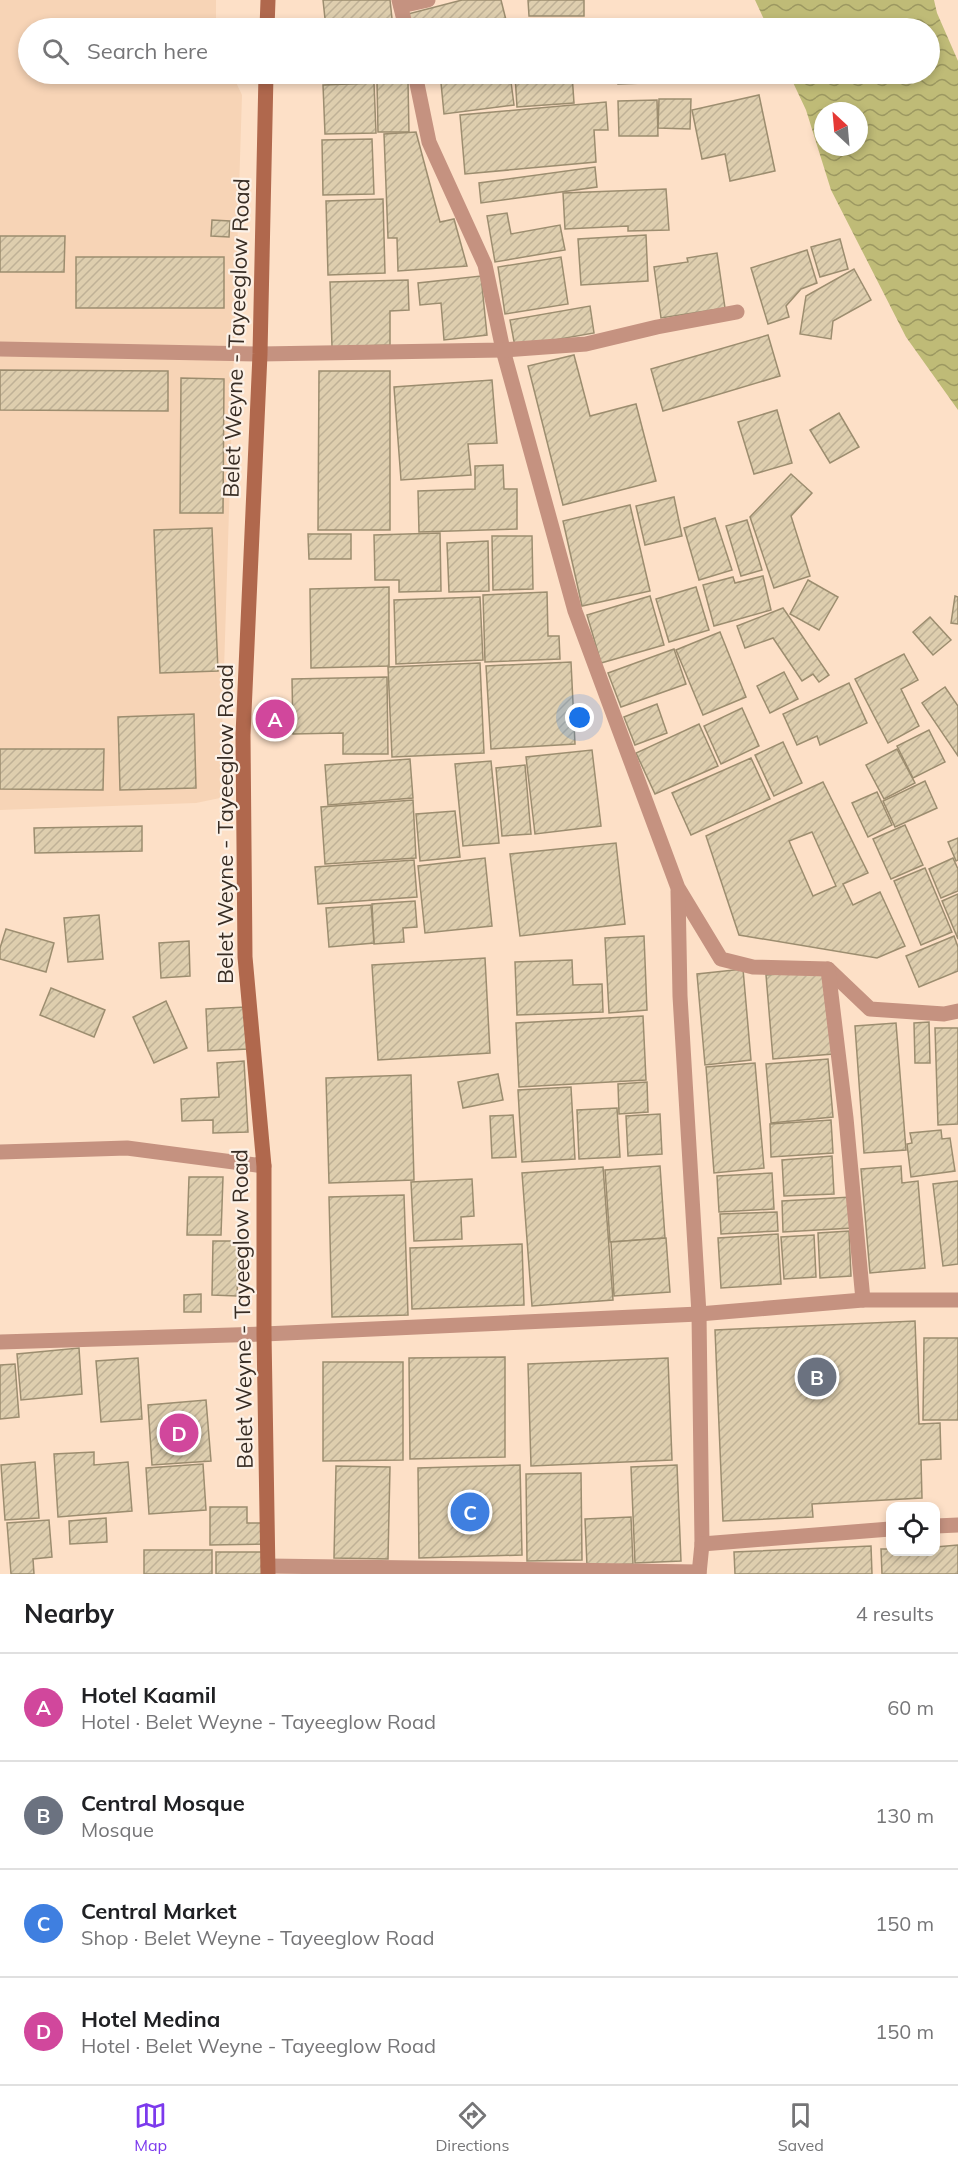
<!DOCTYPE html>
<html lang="en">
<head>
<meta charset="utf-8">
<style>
	:root { --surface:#fff; --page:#f6f6f6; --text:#202124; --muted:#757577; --line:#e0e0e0; --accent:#7c3aed }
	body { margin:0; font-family:Mulish,sans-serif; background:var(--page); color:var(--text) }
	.controls { position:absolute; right:18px; bottom:18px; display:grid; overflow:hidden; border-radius:12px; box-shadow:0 3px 9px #0003 }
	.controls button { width:54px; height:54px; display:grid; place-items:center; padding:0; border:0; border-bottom:2px solid var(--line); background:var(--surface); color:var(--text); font:30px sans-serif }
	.compass { position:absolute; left:814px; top:102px; width:54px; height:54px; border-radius:50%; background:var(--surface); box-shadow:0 3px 9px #0003; rotate:334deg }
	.you { position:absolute; left:580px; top:718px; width:21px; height:21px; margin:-15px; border:4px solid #fff; border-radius:50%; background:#1a73e8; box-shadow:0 0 0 9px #1a73e833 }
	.badge { display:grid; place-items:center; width:39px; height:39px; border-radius:50%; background:var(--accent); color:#fff; font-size:20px; font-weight:700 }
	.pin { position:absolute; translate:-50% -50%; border:3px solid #fff; box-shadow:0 2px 6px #0006 }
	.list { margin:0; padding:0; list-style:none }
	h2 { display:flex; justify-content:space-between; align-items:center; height:78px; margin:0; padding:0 24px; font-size:26px }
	h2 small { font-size:20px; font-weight:400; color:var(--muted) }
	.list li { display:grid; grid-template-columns:39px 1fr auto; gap:18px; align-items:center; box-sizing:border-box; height:108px; padding:0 24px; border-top:2px solid var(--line) }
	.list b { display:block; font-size:22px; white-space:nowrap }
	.list p { margin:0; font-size:20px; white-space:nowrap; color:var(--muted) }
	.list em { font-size:20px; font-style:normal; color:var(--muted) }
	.icon { flex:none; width:33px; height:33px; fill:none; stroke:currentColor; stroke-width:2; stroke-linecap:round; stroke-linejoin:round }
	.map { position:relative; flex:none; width:958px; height:1574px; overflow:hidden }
	.search { position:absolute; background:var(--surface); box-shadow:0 3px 9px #0003; left:18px; right:18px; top:18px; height:66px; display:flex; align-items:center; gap:15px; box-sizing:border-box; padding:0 21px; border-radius:33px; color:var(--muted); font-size:22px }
	.sheet { height:510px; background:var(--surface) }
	nav { display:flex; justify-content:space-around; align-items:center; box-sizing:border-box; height:84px; border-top:2px solid var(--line); background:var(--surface); font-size:16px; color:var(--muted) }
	nav a { display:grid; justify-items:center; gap:3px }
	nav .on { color:var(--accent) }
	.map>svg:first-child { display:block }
	.built { fill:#f7d4b6; fill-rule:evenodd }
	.water { fill:url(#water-waves); fill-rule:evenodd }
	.building { fill:url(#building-hatch); stroke:#9c8d6f; stroke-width:1.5; fill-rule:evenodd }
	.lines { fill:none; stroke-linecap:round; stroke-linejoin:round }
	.minor { stroke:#c59280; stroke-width:15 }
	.tertiary { stroke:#c59280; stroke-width:15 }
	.secondary { stroke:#b0684d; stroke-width:15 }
	.labels { text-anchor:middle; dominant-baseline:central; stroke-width:4.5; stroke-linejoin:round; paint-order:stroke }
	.street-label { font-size:22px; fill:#382d24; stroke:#fcf1e7 }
</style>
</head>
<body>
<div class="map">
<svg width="958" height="1574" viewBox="0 0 958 1574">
	<defs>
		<pattern id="water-waves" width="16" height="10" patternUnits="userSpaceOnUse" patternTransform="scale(1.5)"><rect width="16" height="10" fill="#bfbb77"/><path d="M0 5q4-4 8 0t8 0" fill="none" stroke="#9c9861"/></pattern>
		<pattern id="building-hatch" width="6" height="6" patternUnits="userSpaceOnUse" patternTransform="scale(1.5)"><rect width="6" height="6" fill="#deceae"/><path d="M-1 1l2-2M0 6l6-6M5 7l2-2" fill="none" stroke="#bfb196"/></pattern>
	</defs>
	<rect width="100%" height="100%" fill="#fde0c7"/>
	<path class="built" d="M0,0H216V28H28V74H232L242,95L220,798L196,803L0,810V789L103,790L104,749H0V410L168,411V371L0,370V272H64L65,236H0ZM77,257H224V308H76ZM181,379H224L223,513H180ZM212,528L218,671L160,673L155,530ZM194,715L196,788L120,790L118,717Z"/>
	<path class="water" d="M755,0H934L937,13L958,61V410L906,337L831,190L806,110L789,74H930V28H768ZM823,111H859V147H823Z"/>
	<g class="building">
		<path d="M323,0H390L393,28H326Z"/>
		<path d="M462,0H501L508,28H412L408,14Z"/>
		<path d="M528,0H584V16H529Z"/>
		<path d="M585,20L586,28H516V21Z"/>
		<path d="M331,74H376L331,78Z"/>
		<path d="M424,74H458L426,82Z"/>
		<path d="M510,74L514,105L444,114L441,83Z"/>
		<path d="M537,74H572L574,103L517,107L515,75Z"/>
		<path d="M589,74H616V78L589,80Z"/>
		<path d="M618,74H644V83L618,84Z"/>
		<path d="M377,82H408L409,132H378Z"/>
		<path d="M374,83L376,133L325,134L323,85Z"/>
		<path d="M759,95L775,171L730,181L725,154L702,159L692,110Z"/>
		<path d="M659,99H691L690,129L658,128Z"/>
		<path d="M657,100L658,136H619L618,101Z"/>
		<path d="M606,102L608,130H594L596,162L465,174L460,115Z"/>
		<path d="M416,132L440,222L454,219L467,266L398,271L397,238H388L384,134Z"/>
		<path d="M372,139L374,194L323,195L322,140Z"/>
		<path d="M595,167L597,187L481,203L479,183Z"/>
		<path d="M666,189L669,230L628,231V226L565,229L563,193Z"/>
		<path d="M383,199L385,273L328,275L326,201Z"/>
		<path d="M507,213L511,234L560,225L565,250L495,262L487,216Z"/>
		<path d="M212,220L230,221L229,237L211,236Z"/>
		<path d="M646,235L648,281L581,285L578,239Z"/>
		<path d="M0,236H65L64,272H0Z"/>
		<path d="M840,239L848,269L820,277L811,247Z"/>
		<path d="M807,250L817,283L801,289L786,306L789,317L768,324L751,268Z"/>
		<path d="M717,253L725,308L661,318L654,267L688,262L687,258Z"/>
		<rect x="76" y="257" width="148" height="51"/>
		<path d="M561,257L568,304L505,314L498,267Z"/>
		<path d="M854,269L871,300L833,321L831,339L800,334L806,296Z"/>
		<path d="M481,276L487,335L444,340L441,303L420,305L418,283Z"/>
		<path d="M408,280L409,310L390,311V345L332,347L330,282Z"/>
		<path d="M590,306L594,333L515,347L510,320Z"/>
		<path d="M768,335L780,376L663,411L651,369Z"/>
		<path d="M574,355L590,416L636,404L656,481L563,505L528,366Z"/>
		<path d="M0,370L168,371V411L0,410Z"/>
		<path d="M319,371H390V530H318Z"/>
		<path d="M181,378L224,379L223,513H180Z"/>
		<path d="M492,380L497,443L468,444L471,475L401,480L394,387Z"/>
		<path d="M777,410L792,463L754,474L738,422Z"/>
		<path d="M839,413L859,447L830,463L810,430Z"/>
		<path d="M503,465L504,489H517V529L419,532L418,491L475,489V466Z"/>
		<path d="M791,474L812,493L791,516L810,576L774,588L750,517Z"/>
		<path d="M674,497L682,536L645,545L636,506Z"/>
		<path d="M630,505L650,591L582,606L563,521Z"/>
		<path d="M715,518L732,570L699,580L684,528Z"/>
		<path d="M747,520L762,570L741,576L726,526Z"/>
		<path d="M212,528L218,671L160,673L154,530Z"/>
		<path d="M440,533L441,591L399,592V580H375L374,535Z"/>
		<path d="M308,534H351V559H309Z"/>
		<path d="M492,536H532L533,589L493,590Z"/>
		<path d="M488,541L489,591L449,592L447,543Z"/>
		<path d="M763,576L771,610L714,626L703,585L733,577L735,583Z"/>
		<path d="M808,580L838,597L819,630L790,614Z"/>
		<path d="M389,587V666L311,668L310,589Z"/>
		<path d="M696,587L709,630L669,642L656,599Z"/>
		<path d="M547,592L548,636H559L560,659L485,662L483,595Z"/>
		<path d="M650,596L664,645L601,663L587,615Z"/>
		<path d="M955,596L958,597V624L951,623Z"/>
		<path d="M480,597L483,660L396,664L394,600Z"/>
		<path d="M783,608L829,675L819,682L813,674L802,681L773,638L745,648L737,626Z"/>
		<path d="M930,617L951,640L933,655L913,632Z"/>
		<path d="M720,632L746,697L703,715L676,650Z"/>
		<path d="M674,649L686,684L621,707L608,673Z"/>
		<path d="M904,654L918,680L901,689L919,726L888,743L855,679Z"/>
		<path d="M571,662L575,744L491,749L486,666Z"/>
		<path d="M480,663L484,753L392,757L388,667Z"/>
		<path d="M784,672L798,699L770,713L757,686Z"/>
		<path d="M387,677L388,754H343V733L293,734L292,679Z"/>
		<path d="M849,683L867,723L820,745L817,736L797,745L783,714Z"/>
		<path d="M945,687L958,706V756L922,703Z"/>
		<path d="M657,704L667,733L635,745L624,717Z"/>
		<path d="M742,708L759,746L721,764L704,726Z"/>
		<path d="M194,714L196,788L120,790L118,717Z"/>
		<path d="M699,724L718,766L655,794L636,753Z"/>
		<path d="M929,730L945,762L913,778L897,746Z"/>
		<path d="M783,742L802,783L774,796L755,755Z"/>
		<path d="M0,749H104L103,790L0,789Z"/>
		<path d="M897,749L915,783L884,799L866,765Z"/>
		<path d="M592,750L601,826L535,834L526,757Z"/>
		<path d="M751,758L770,799L691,835L672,793Z"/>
		<path d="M410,759L413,798L328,805L325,765Z"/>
		<path d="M491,761L499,843L463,846L455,764Z"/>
		<path d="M525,765L531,834L502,836L496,768Z"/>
		<path d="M925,781L937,808L895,827L883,801Z"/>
		<path d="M823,782L868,873L843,884L853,905L880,892L905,946L877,958L739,935L706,836ZM812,832L836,886L813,896L789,841Z"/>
		<path d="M877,792L892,825L868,837L852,803Z"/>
		<path d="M413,800L416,858L325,864L321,807Z"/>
		<path d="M455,811L460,857L420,861L416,814Z"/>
		<path d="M905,825L923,865L891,879L873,839Z"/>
		<path d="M142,826V851L35,853L34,828Z"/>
		<path d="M958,838V860L956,861L948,842Z"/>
		<path d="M616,843L625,924L520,936L510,854Z"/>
		<path d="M485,858L492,926L425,933L418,866Z"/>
		<path d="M953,858L958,869V891L941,898L929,869Z"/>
		<path d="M414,860L417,897L318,904L315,867Z"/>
		<path d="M925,868L952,932L921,945L894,881Z"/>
		<path d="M958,894V939L942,901Z"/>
		<path d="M415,901L417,927L403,928L404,942L374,944L372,904Z"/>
		<path d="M371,905L374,943L329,947L326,908Z"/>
		<path d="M99,915L103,959L68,962L64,918Z"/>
		<path d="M6,929L54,943L46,972L0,959V948Z"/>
		<path d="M644,936L647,1010L609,1013L605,938Z"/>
		<path d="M954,936L958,947V971L919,987L906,956Z"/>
		<path d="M189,941L190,976L161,978L159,943Z"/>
		<path d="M485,958L490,1053L378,1060L372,965Z"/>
		<path d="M572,960L573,985L602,984L603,1012L517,1015L515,962Z"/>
		<path d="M743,969L751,1060L705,1065L697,974Z"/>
		<path d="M826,970L833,1054L773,1059L766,975Z"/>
		<path d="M51,988L105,1010L94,1037L40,1015Z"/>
		<path d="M166,1001L187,1048L154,1063L133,1017Z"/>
		<path d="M246,1007L248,1049L208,1051L206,1009Z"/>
		<path d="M643,1016L646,1080L519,1087L516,1023Z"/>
		<path d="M929,1022L930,1063H915L914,1023Z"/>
		<path d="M896,1023L906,1150L864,1153L855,1026Z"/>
		<path d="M935,1028H958V1124L938,1125Z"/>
		<path d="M828,1059L833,1117L771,1123L766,1064Z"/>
		<path d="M244,1061L248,1132L213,1133V1120L182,1121L181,1099L219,1097L217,1063Z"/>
		<path d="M755,1063L764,1168L714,1173L706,1067Z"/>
		<path d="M498,1074L503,1100L463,1108L458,1082Z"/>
		<path d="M411,1075L414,1180L329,1183L326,1078Z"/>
		<path d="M647,1082L648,1112L619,1114L618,1084Z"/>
		<path d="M571,1087L575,1159L522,1162L518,1090Z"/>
		<path d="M617,1108L620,1157L579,1159L577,1110Z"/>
		<path d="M660,1114L662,1154L628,1156L626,1116Z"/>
		<path d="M513,1115L516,1157L492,1158L490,1116Z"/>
		<path d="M831,1120L833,1153L771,1157L770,1124Z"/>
		<path d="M941,1130L942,1139L950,1138L955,1171L911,1177L907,1144L912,1143L910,1133Z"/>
		<path d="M832,1156L834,1194L784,1196L782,1160Z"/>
		<path d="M660,1166L665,1238L610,1242L605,1170Z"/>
		<path d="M901,1166L902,1183L918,1181L925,1268L870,1273L861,1169Z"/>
		<path d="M603,1167L613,1300L532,1306L522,1173Z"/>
		<path d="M772,1173L774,1209L719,1212L717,1176Z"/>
		<path d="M189,1177H223L221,1235H187Z"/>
		<path d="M472,1179L474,1216L461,1217L462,1239L414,1241L411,1182Z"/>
		<path d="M958,1181V1264L943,1266L933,1184Z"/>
		<path d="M404,1195L408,1315L332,1317L329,1197Z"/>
		<path d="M851,1197L853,1228L783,1232L782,1201Z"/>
		<path d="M777,1212L778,1231L721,1234L720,1214Z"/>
		<path d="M849,1231L851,1276L820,1278L818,1233Z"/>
		<path d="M778,1234L781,1284L721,1288L718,1238Z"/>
		<path d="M814,1235L816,1277L784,1279L781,1237Z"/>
		<path d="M666,1238L670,1292L614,1296L611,1242Z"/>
		<path d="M213,1241H239L237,1296L212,1295Z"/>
		<path d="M522,1244L524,1305L412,1309L410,1248Z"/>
		<path d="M201,1294V1312H184V1295Z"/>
		<path d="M915,1321L919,1424L940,1423L941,1459L921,1460L922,1498L812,1504L813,1517L723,1521L715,1330Z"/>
		<path d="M924,1338H958V1420H923Z"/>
		<path d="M79,1348L82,1394L21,1400L17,1354Z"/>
		<path d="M505,1357V1457L410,1459L409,1358Z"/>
		<path d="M138,1358L142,1419L101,1422L96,1361Z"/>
		<path d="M668,1358L672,1460L531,1466L528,1364Z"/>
		<path d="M323,1362H403V1460L323,1461Z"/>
		<path d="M15,1364L19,1417L0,1419V1365Z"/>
		<path d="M206,1400L211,1461L152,1465L148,1405Z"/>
		<path d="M94,1452V1465L128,1462L132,1511L58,1517L54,1454Z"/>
		<path d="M35,1462L39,1518L5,1520L1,1465Z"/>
		<path d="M203,1464L206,1510L149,1514L146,1468Z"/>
		<path d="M520,1465L522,1555L419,1558L418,1468Z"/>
		<path d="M677,1465L681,1561L635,1563L631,1467Z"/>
		<path d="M336,1466L390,1467L388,1559L334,1558Z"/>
		<path d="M581,1473L582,1560L527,1561L526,1474Z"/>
		<path d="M210,1507H247V1523H264V1544L210,1545Z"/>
		<path d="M631,1517L633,1564L587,1566L585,1519Z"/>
		<path d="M106,1518L107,1542L70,1544L69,1521Z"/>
		<path d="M49,1520L52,1557L33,1559L34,1574H11L7,1523Z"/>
		<path d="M958,1545V1574H882L881,1549H890V1552H936V1547Z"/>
		<path d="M871,1546L872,1574H735L734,1552Z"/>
		<rect x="144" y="1550" width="68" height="24"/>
		<rect x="216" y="1552" width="48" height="22"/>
	</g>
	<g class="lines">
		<g class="minor">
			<path d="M399,0L406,28"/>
			<path d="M401,6L428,0"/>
			<path d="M415,74L429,142L485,265L503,350L575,611L678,888L721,959L753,967L828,969L870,1009L944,1014L958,1011"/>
			<path d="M0,349L260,354L503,350L586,344L657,327L737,312"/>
			<path d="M678,891L680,996L699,1314L702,1544L699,1574"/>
			<path d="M828,969L846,1118L863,1300"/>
			<path d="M0,1152L127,1148L264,1166"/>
			<path d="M0,1342L264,1334"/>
			<path d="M936,1526L958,1525"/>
			<path d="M702,1544L890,1529"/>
			<path d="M268,1566L699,1572"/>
		</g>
		<path class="tertiary" d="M264,1334L699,1314L863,1300H958"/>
		<g class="secondary">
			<path d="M267,28L268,0"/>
			<path d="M266,74L260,354L243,735L245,957L264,1166V1334L268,1574"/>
		</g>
	</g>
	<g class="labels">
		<g class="street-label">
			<text transform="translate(236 338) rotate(-88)">Belet Weyne - Tayeeglow Road</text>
			<text transform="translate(225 824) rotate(-90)">Belet Weyne - Tayeeglow Road</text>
			<text transform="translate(242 1309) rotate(-91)">Belet Weyne - Tayeeglow Road</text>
		</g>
	</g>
</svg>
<div class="controls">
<button><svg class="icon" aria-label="locate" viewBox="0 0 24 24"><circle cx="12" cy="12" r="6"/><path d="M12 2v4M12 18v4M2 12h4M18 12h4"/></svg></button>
</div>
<svg class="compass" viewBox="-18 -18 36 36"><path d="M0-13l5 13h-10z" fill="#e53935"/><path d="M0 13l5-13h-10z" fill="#757577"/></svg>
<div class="you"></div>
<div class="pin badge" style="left:275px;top:719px;background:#d1479c">A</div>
<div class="pin badge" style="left:817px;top:1377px;background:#6b7280">B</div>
<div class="pin badge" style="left:470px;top:1512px;background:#3f7fe0">C</div>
<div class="pin badge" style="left:179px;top:1433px;background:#d1479c">D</div>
<div class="search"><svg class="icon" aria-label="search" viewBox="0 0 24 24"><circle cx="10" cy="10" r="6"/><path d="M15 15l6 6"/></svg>Search here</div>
</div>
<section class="sheet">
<h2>Nearby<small>4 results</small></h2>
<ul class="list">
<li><span class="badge" style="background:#d1479c">A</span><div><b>Hotel Kaamil</b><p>Hotel · Belet Weyne - Tayeeglow Road</p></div><em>60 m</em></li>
<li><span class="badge" style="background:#6b7280">B</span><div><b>Central Mosque</b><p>Mosque</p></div><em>130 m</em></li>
<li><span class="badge" style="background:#3f7fe0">C</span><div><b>Central Market</b><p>Shop · Belet Weyne - Tayeeglow Road</p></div><em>150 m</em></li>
<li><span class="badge" style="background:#d1479c">D</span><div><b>Hotel Medina</b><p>Hotel · Belet Weyne - Tayeeglow Road</p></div><em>150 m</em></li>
</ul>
</section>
<nav>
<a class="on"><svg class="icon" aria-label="map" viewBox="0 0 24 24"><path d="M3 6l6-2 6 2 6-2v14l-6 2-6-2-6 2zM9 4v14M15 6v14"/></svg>Map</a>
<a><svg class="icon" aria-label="directions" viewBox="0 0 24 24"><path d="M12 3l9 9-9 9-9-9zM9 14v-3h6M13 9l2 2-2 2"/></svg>Directions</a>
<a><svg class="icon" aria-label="saved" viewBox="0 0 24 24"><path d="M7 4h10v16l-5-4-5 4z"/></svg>Saved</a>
</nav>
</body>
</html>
